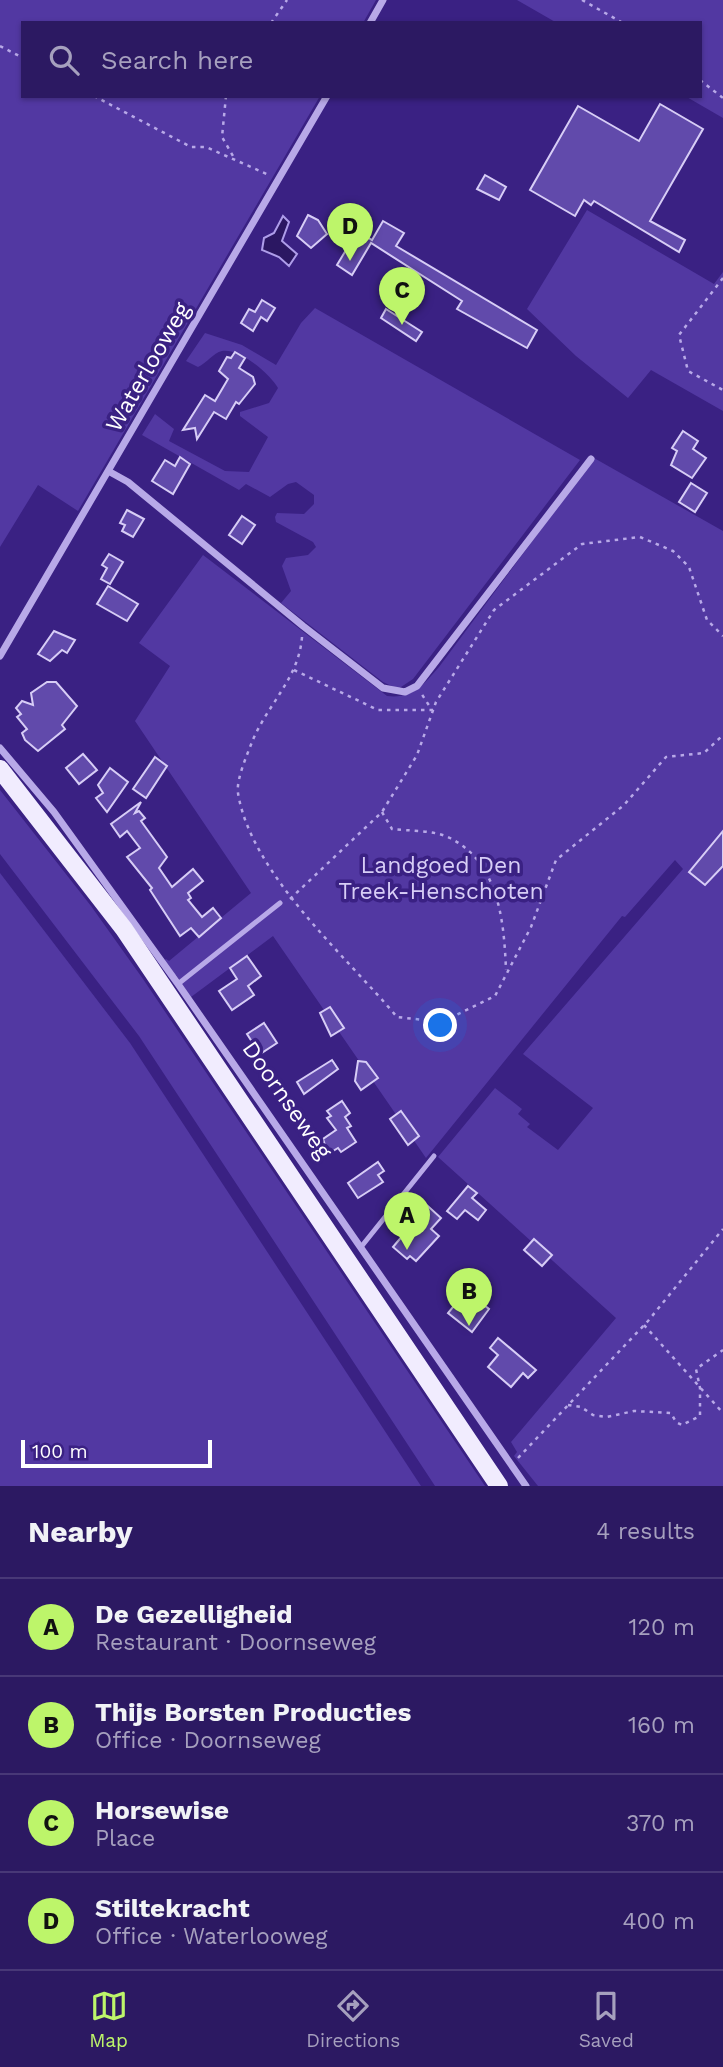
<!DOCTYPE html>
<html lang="en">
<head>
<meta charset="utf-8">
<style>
	:root { --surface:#2c1962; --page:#342268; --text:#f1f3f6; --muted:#a6a0be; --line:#483877; --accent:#bdf56a }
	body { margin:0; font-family:"Work Sans",sans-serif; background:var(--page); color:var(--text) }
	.scale { position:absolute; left:21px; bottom:18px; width:191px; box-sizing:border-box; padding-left:7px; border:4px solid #fff; border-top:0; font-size:19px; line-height:24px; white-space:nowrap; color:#fff; -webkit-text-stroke:5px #3a2183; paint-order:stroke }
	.you { position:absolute; left:441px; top:1026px; width:24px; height:24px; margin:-18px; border:5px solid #fff; border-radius:50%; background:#1a73e8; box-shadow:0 0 0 10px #1a73e833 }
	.badge { display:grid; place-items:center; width:46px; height:46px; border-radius:50%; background:var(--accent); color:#111; font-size:23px; font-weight:700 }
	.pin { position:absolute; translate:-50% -58px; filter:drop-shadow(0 2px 4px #0008) }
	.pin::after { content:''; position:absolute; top:37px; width:24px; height:21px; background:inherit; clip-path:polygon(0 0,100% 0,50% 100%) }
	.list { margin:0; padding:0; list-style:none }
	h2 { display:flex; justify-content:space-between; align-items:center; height:91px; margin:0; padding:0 28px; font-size:30px }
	h2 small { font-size:23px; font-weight:400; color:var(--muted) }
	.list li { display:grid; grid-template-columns:46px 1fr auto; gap:21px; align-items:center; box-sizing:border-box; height:98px; padding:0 28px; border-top:2px solid var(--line) }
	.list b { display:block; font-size:26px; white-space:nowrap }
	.list p { margin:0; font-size:23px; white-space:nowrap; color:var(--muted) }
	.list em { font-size:23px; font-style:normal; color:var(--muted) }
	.icon { flex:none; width:38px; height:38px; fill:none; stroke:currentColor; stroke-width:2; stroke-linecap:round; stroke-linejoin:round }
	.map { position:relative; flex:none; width:723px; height:1486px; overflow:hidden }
	.search { position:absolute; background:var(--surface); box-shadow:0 2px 5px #0004; left:21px; right:21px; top:21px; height:77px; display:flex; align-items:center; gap:18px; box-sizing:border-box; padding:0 24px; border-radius:0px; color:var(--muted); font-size:26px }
	.sheet { height:483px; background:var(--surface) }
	nav { display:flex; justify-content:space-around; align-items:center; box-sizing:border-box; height:98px; border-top:2px solid var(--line); background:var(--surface); font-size:19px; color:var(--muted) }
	nav a { display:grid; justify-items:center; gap:4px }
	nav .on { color:var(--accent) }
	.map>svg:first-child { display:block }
	.green { fill:#5238a2 }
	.water { fill:#2b1762; stroke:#ae9dea; stroke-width:2 }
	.building { fill:#614aab; stroke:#d7cdf6; stroke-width:2 }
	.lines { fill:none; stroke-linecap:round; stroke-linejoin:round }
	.path { stroke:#b8a9e8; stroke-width:2.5; stroke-dasharray:3.5 5; stroke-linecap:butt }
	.service { stroke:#b8a9e8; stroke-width:5 }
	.minor { stroke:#b8a9e8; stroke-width:7 }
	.primary { stroke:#f1ecfe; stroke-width:18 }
	.labels { text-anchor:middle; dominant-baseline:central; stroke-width:7; stroke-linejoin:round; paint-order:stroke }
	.street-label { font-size:23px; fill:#fff; stroke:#3a2183 }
	.park-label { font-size:23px; fill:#d7cdf6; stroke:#3a2183 }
</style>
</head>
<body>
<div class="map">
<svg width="723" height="1486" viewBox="0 0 723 1486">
	<rect width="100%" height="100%" fill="#3a2183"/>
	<g class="green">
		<path d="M0,0H376L363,23H23V96H320L78,511L38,485L0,547Z"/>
		<path d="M517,0H723V118L685,96H700V23H557Z"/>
		<path d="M587,210L714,284L723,272V411L651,370L628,398L576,356L527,309Z"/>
		<path d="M315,308L580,460L413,679L398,689L383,682L281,603L291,591L282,566L286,558L308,555L316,547L313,542L276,522L275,517L277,513L304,514L314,504V495L296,482L288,484L270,497L246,484L239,490L142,435L155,414L174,429L169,441L225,471L249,472L268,437L240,416V412L269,403L278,388C270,374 240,348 222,351C213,353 207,363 198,367L186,361L205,333L242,345L276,365L301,323Z"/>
		<path d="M594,458L723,531V1486H538L514,1456L517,1452L511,1442L616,1318L438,1157L495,1088L522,1109L518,1114L530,1124L527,1127L558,1150L593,1108L523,1054L683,869L675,860L625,917L622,916L426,1158L273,936L191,997L176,975L170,979L160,964L166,959L169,961L251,893L135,721L170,666L139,643L203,555L387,696C413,699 423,685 439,667Z"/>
		<path d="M0,790L91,906L143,979L485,1486H435L139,1036L0,854Z"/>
		<path d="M0,873L130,1043L421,1486H0Z"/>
	</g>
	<path class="water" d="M283,216L289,222L282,241L297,254L289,266L279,257L262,250L264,238L274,233Z"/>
	<g class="building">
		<path d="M660,104L703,129L650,221L685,240L679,252L594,201L591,205L584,200L575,216L530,190L578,106L639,141Z"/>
		<path d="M485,175L506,187L499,200L477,189Z"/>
		<path d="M308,215L318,220L327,234L311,248L297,236Z"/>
		<path d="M383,221L404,233L396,246L537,330L527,348L457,309L462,301L371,243L352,275L337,265L352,240L341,234L347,224L372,240Z"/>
		<path d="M262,300L275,308L267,321L261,317L253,331L241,323L249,309L255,312Z"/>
		<path d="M386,309L422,332L416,341L381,318Z"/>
		<path d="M235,352L245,358L239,368L253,377L255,384L239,404L236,402L226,419L214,412L197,439L195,428L183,430L205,395L215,401L228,379L219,371L227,357L231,358Z"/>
		<path d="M683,431L698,441L693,449L706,458L692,478L671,465L677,451L672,448Z"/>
		<path d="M180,457L190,464L173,494L152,481L165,460L175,466Z"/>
		<path d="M691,483L707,493L695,512L679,502Z"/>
		<path d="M127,510L144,519L133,537L122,531L125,525L120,523Z"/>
		<path d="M242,516L255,525L242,544L229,535Z"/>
		<path d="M109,554L123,562L110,584L101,579L107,568L102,565Z"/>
		<path d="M108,586L138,604L127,621L97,604Z"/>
		<path d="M54,631L75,640L67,653L62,650L50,661L38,654Z"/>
		<path d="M47,682H56L77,706L62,725L65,729L38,751L25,740L22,733L27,729L17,717L21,714L16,708L22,701L33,705L31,693Z"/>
		<path d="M83,754L97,770L79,784L66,768Z"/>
		<path d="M155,757L167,766L146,798L133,789Z"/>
		<path d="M110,768L128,782L107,812L96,798L103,793L98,785Z"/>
		<path d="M141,802L135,813L139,811L145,818L141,821L167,857L159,868L172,887L193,869L203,881L188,893L191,898L188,900L202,917L213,908L221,918L199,937L191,928L180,936L150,890L152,888L127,857L140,848L127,831L120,837L111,824Z"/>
		<path d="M723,831V866L705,885L689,872Z"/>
		<path d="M247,956L261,976L248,986L254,995L232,1010L219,991L237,979L230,968Z"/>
		<path d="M330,1007L344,1028L331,1036L320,1013Z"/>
		<path d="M264,1023L277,1043L260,1054L247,1034Z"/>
		<path d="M332,1060L338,1069L304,1094L297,1082Z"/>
		<path d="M358,1061L366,1062L378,1078L361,1090L355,1081Z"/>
		<path d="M342,1101L350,1113L345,1117L351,1126L347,1128L356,1142L341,1152L338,1148L328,1154L323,1139L336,1130L327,1118L331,1116L327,1111Z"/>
		<path d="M401,1111L419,1136L408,1145L390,1119Z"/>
		<path d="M378,1162L384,1171L378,1175L383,1182L358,1198L348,1183Z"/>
		<path d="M468,1186L477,1193L472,1198L486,1210L478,1220L465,1210L457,1219L447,1211Z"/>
		<path d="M420,1199L441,1218L431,1229L439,1236L416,1261L410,1256L407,1259L393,1247L404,1234L396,1227Z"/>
		<path d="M534,1239L552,1255L542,1266L524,1250Z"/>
		<path d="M466,1291L489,1309L472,1332L448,1313Z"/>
		<path d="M498,1338L536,1370L528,1378L523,1373L511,1387L488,1367L498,1355L490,1348Z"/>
	</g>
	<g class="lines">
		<g class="path">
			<path d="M582,0L623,23"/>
			<path d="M271,23L287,0"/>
			<path d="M0,46L23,58"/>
			<path d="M700,80L723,98"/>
			<path d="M94,96L191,147H206L269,175"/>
			<path d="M226,96L222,137L233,156"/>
			<path d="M723,278L679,335L688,371L723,390"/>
			<path d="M302,637C299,678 267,705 252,742C247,755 236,780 238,793C251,874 346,956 397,1017L424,1020L454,1016L495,996L531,927L556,860L624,805L666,757L704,753L723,735"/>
			<path d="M294,670L378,710H432L421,693"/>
			<path d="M382,812L392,829C409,831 435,830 450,838C499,863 504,921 506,970"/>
			<path d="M290,899L382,812L417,755L436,702L494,610L582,544L640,537L673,551L689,567L707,620L723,636"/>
			<path d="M644,1325L723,1413"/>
			<path d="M568,1405L581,1407L593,1415L607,1417L634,1411L671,1413L676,1422L682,1425L700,1416V1388L696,1369L723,1350"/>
			<path d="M518,1458L648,1321L723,1229"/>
		</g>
		<g class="service">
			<path d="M178,984L280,903"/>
			<path d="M361,1247L434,1156"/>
		</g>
		<g class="minor">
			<path d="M370,23L383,0"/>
			<path d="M110,472L128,482L303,626L383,688L405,692L417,686L591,459"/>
			<path d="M0,656L327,96"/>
			<path d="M0,748L54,812L178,984L526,1486"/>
		</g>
		<path class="primary" d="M0,769L124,929L499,1486"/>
	</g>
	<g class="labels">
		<g class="street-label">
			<text transform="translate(148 367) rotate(-60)">Waterlooweg</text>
			<text transform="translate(287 1100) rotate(55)">Doornseweg</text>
		</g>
		<g class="park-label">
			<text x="441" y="865">Landgoed Den<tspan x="441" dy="26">Treek-Henschoten</tspan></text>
		</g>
	</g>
</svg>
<div class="scale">100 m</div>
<div class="you"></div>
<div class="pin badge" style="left:407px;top:1250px">A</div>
<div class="pin badge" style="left:469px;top:1326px">B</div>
<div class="pin badge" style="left:402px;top:325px">C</div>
<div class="pin badge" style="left:350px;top:261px">D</div>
<div class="search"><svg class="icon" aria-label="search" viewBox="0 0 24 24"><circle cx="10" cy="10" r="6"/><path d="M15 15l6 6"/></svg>Search here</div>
</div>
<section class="sheet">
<h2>Nearby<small>4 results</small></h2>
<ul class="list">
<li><span class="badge">A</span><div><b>De Gezelligheid</b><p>Restaurant · Doornseweg</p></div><em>120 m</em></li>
<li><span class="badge">B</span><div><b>Thijs Borsten Producties</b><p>Office · Doornseweg</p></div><em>160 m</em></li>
<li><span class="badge">C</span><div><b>Horsewise</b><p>Place</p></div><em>370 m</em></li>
<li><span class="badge">D</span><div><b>Stiltekracht</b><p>Office · Waterlooweg</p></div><em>400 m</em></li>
</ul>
</section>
<nav>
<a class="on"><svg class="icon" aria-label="map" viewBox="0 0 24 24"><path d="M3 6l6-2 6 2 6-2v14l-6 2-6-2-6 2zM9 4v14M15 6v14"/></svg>Map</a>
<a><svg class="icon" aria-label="directions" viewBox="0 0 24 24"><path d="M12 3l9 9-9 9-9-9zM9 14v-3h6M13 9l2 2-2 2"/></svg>Directions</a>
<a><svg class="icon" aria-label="saved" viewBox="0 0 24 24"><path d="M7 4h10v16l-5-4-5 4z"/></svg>Saved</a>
</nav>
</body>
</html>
